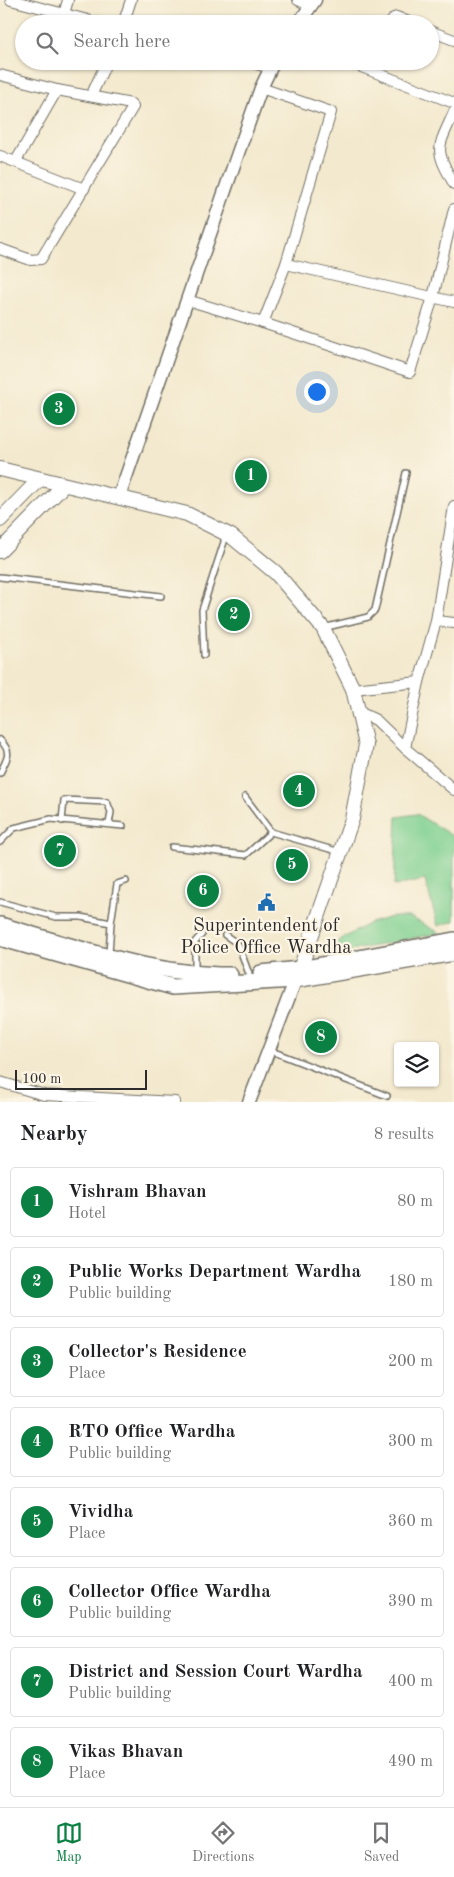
<!DOCTYPE html>
<html lang="en">
<head>
<meta charset="utf-8">
<style>
	:root { --surface:#fff; --page:#f2f2f2; --text:#202124; --muted:#757577; --line:#e0e0e0; --accent:#0b8043 }
	body { margin:0; font-family:"Old Standard TT",serif; background:var(--page); color:var(--text) }
	.controls { position:absolute; right:15px; bottom:15px; display:grid; overflow:hidden; border-radius:5px; box-shadow:0 1px 4px #0004 }
	.controls button { width:45px; height:45px; display:grid; place-items:center; padding:0; border:0; border-bottom:1px solid var(--line); background:var(--surface); color:var(--text); font:25px sans-serif }
	.scale { position:absolute; left:15px; bottom:12px; width:132px; box-sizing:border-box; padding-left:5px; border:2px solid #2b2b2b; border-top:0; font-size:14px; line-height:18px; white-space:nowrap; color:#2b2b2b; -webkit-text-stroke:4px #fcf5e5; paint-order:stroke }
	.you { position:absolute; left:316px; top:391px; width:18px; height:18px; margin:-12px; border:4px solid #fff; border-radius:50%; background:#1a73e8; box-shadow:0 0 0 8px #1a73e833 }
	.badge { display:grid; place-items:center; width:32px; height:32px; border-radius:50%; background:var(--accent); color:#fff; font-size:16px; font-weight:700 }
	.pin { position:absolute; translate:-50% -50%; border:2px solid #fff; box-shadow:0 1px 5px #0006 }
	.list { margin:0; padding:0; list-style:none }
	h2 { display:flex; justify-content:space-between; align-items:center; height:65px; margin:0; padding:0 20px; font-size:21px }
	h2 small { font-size:16px; font-weight:400; color:var(--muted) }
	.list li { display:grid; grid-template-columns:32px 1fr auto; gap:15px; align-items:center; box-sizing:border-box; height:70px; margin:0 10px 10px; padding:0 10px; border:1px solid var(--line); border-radius:5px }
	.list b { display:block; font-size:19px; white-space:nowrap }
	.list p { margin:0; font-size:16px; white-space:nowrap; color:var(--muted) }
	.list em { font-size:16px; font-style:normal; color:var(--muted) }
	.icon { flex:none; width:28px; height:28px; fill:none; stroke:currentColor; stroke-width:2; stroke-linecap:round; stroke-linejoin:round }
	.map { position:relative; flex:none; width:454px; height:1102px; overflow:hidden }
	.search { position:absolute; background:var(--surface); box-shadow:0 1px 4px #0004; left:15px; right:15px; top:15px; height:55px; display:flex; align-items:center; gap:12px; box-sizing:border-box; padding:0 18px; border-radius:28px; color:var(--muted); font-size:19px }
	.sheet { height:705px; background:var(--surface) }
	nav { display:flex; justify-content:space-around; align-items:center; box-sizing:border-box; height:70px; border-top:1px solid var(--line); background:var(--surface); font-size:14px; color:var(--muted) }
	nav a { display:grid; justify-items:center; gap:2px }
	nav .on { color:var(--accent) }
	.map>svg:first-child { display:block }
	.green { fill:#7fd091; stroke:#557e5e }
	.lines { fill:none; stroke-linecap:round; stroke-linejoin:round }
	.service-casing { stroke:#716e64; stroke-width:8 }
	.minor-casing { stroke:#716e64; stroke-width:12 }
	.tertiary-casing { stroke:#716e64; stroke-width:15 }
	.secondary-casing { stroke:#716e64; stroke-width:16 }
	.primary-casing { stroke:#716e64; stroke-width:18 }
	.service { stroke:#fff; stroke-width:5 }
	.minor { stroke:#fff; stroke-width:10 }
	.tertiary { stroke:#fff; stroke-width:12 }
	.secondary { stroke:#fff; stroke-width:14 }
	.primary { stroke:#fff; stroke-width:15 }
	.labels { text-anchor:middle; dominant-baseline:central; stroke-width:4.5; stroke-linejoin:round; paint-order:stroke }
	.poi-label { font-size:19px; fill:#2b2b2b; stroke:#fcf5e5 }
</style>
</head>
<body>
<div class="map">
<svg width="454" height="1102" viewBox="0 0 454 1102">
	<rect width="100%" height="100%" fill="#fcf5e5"/>
	<filter id="ink" filterUnits="userSpaceOnUse"><feTurbulence type="fractalNoise" baseFrequency=".02" numOctaves="2"/><feDisplacementMap in="SourceGraphic" scale="10" xChannelSelector="R" yChannelSelector="G"/><feConvolveMatrix kernelMatrix="1 2 1 2 8 2 1 2 1" color-interpolation-filters="sRGB"/></filter>
	<filter id="wash" filterUnits="userSpaceOnUse"><feTurbulence type="fractalNoise" baseFrequency=".0096" numOctaves="4" result="noise"/><feDisplacementMap in="SourceGraphic" scale="20" xChannelSelector="R" yChannelSelector="G"/><feGaussianBlur stdDeviation="1.12" result="paint"/><feColorMatrix in="noise" values="0 0 0 0 0 0 0 0 0 0 0 0 0 0 0 0 0 1.4 0 .05"/><feComposite in="paint" operator="in"/></filter>
	<g filter="url(#wash)">
		<rect width="100%" height="100%" fill="#f3e9ce"/>
		<g class="green">
			<path d="M417,814L454,837V921L438,926L425,880L394,886L397,817Z"/>
			<path d="M392,917H410L440,933L339,953L338,941L370,923Z"/>
		</g>
	</g>
	<g filter="url(#ink)">
		<g class="lines">
			<defs>
				<g id="service">
					<path d="M0,577L161,596"/>
					<path d="M323,628L368,617L375,610L406,473"/>
					<path d="M204,655L202,610L224,542V534"/>
					<path d="M0,740C13,753 7,758 0,773"/>
					<path d="M245,797L271,832L340,852"/>
					<path d="M62,821L64,800L107,802L111,812L109,824"/>
					<path d="M0,842L14,828L51,819L123,826"/>
					<path d="M172,847L246,855L271,832"/>
					<path d="M0,902L56,917H81L111,923L109,954"/>
					<path d="M111,923L117,884L126,881"/>
					<path d="M225,935L238,944L249,974"/>
					<path d="M195,971V942L202,934"/>
					<path d="M269,1050L387,1096"/>
				</g>
				<g id="minor">
					<path d="M11,0L103,24"/>
					<path d="M298,0L311,6"/>
					<path d="M64,14L68,0"/>
					<path d="M123,24L131,0"/>
					<path d="M390,24L394,18L397,17L413,24"/>
					<path d="M430,31L454,40"/>
					<path d="M245,61L271,68"/>
					<path d="M346,61L454,103"/>
					<path d="M0,75L57,90L126,103L131,104L133,107L41,259L31,260L0,249"/>
					<path d="M261,88L331,112L286,264L454,302"/>
					<path d="M91,96L107,61"/>
					<path d="M454,112C438,149 433,147 454,184"/>
					<path d="M0,156L84,189"/>
					<path d="M16,161L57,90"/>
					<path d="M286,264L263,323L410,372L433,297L454,209"/>
					<path d="M187,300L263,323"/>
					<path d="M436,621L454,623"/>
					<path d="M353,689L419,682L436,621L454,506"/>
					<path d="M359,712L376,720L405,748L454,790"/>
					<path d="M405,748L419,682"/>
					<path d="M0,1082L44,1095L175,1102"/>
				</g>
				<g id="tertiary">
					<path d="M298,24L315,0"/>
					<path d="M119,497L238,153L261,88L274,61"/>
					<path d="M249,1102L298,973"/>
				</g>
				<g id="secondary">
					<path d="M0,469L187,514L231,536L276,573L323,628L353,689L366,745L352,819L300,969"/>
					<path d="M0,520L40,479"/>
					<path d="M0,551L64,485"/>
				</g>
				<g id="primary">
					<path d="M0,925C75,947 152,975 230,975"/>
					<path d="M0,938L173,987L295,980L454,953"/>
					<path d="M261,973L300,969L454,940"/>
				</g>
			</defs>
			<use href="#service" class="service-casing"/>
			<use href="#minor" class="minor-casing"/>
			<use href="#tertiary" class="tertiary-casing"/>
			<use href="#secondary" class="secondary-casing"/>
			<use href="#primary" class="primary-casing"/>
			<use href="#service" class="service"/>
			<use href="#minor" class="minor"/>
			<use href="#tertiary" class="tertiary"/>
			<use href="#secondary" class="secondary"/>
			<use href="#primary" class="primary"/>
		</g>
	</g>
	<defs>
		<symbol id="civic-bare" viewBox="-9 -9 18 18"><path d="M-.6-6.5H3V-4.5H.6V-3L4-1V1h2V6H-6V1h2V-1L-.6-3ZM-1.2 2.5V6h2.4V2.5Z" fill="#1f6fb2" stroke="#fcf5e5" stroke-width="2.5" paint-order="stroke"/></symbol>
	</defs>
	<g fill-rule="evenodd">
		<use href="#civic-bare" x="254" y="890" width="25" height="25"/>
	</g>
	<g class="labels">
		<g class="poi-label">
			<text x="266" y="926">Superintendent of<tspan x="266" dy="22">Police Office Wardha</tspan></text>
		</g>
	</g>
</svg>
<div class="controls">
<button><svg class="icon" aria-label="layers" viewBox="0 0 24 24"><path d="M12 4l9 5-9 5-9-5zM3 14l9 5 9-5"/></svg></button>
</div>
<div class="scale">100 m</div>
<div class="you"></div>
<div class="pin badge" style="left:251px;top:476px">1</div>
<div class="pin badge" style="left:234px;top:615px">2</div>
<div class="pin badge" style="left:59px;top:409px">3</div>
<div class="pin badge" style="left:299px;top:791px">4</div>
<div class="pin badge" style="left:292px;top:865px">5</div>
<div class="pin badge" style="left:203px;top:891px">6</div>
<div class="pin badge" style="left:60px;top:851px">7</div>
<div class="pin badge" style="left:321px;top:1037px">8</div>
<div class="search"><svg class="icon" aria-label="search" viewBox="0 0 24 24"><circle cx="10" cy="10" r="6"/><path d="M15 15l6 6"/></svg>Search here</div>
</div>
<section class="sheet">
<h2>Nearby<small>8 results</small></h2>
<ul class="list">
<li><span class="badge">1</span><div><b>Vishram Bhavan</b><p>Hotel</p></div><em>80 m</em></li>
<li><span class="badge">2</span><div><b>Public Works Department Wardha</b><p>Public building</p></div><em>180 m</em></li>
<li><span class="badge">3</span><div><b>Collector's Residence</b><p>Place</p></div><em>200 m</em></li>
<li><span class="badge">4</span><div><b>RTO Office Wardha</b><p>Public building</p></div><em>300 m</em></li>
<li><span class="badge">5</span><div><b>Vividha</b><p>Place</p></div><em>360 m</em></li>
<li><span class="badge">6</span><div><b>Collector Office Wardha</b><p>Public building</p></div><em>390 m</em></li>
<li><span class="badge">7</span><div><b>District and Session Court Wardha</b><p>Public building</p></div><em>400 m</em></li>
<li><span class="badge">8</span><div><b>Vikas Bhavan</b><p>Place</p></div><em>490 m</em></li>
</ul>
</section>
<nav>
<a class="on"><svg class="icon" aria-label="map" viewBox="0 0 24 24"><path d="M3 6l6-2 6 2 6-2v14l-6 2-6-2-6 2zM9 4v14M15 6v14"/></svg>Map</a>
<a><svg class="icon" aria-label="directions" viewBox="0 0 24 24"><path d="M12 3l9 9-9 9-9-9zM9 14v-3h6M13 9l2 2-2 2"/></svg>Directions</a>
<a><svg class="icon" aria-label="saved" viewBox="0 0 24 24"><path d="M7 4h10v16l-5-4-5 4z"/></svg>Saved</a>
</nav>
</body>
</html>
